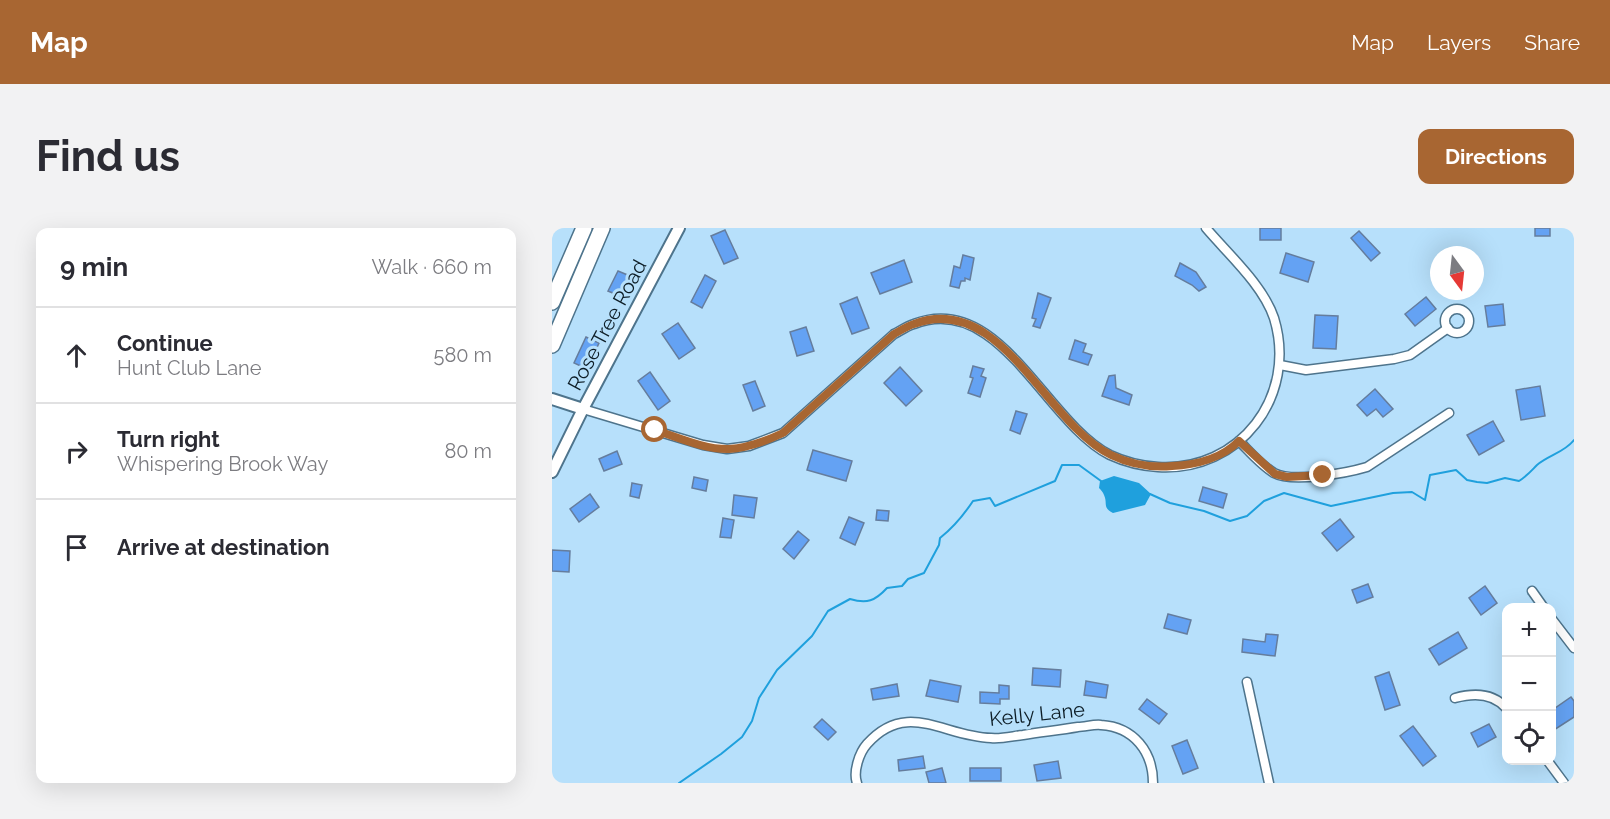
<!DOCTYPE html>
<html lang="en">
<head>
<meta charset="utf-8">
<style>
	:root { --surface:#fff; --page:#f2f2f3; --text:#2b2b33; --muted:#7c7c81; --line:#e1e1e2; --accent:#a86632 }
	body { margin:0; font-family:Raleway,sans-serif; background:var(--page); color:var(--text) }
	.controls { position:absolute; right:18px; bottom:18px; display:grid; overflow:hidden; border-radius:12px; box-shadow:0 6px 24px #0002 }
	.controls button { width:54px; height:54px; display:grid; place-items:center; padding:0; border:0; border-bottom:2px solid var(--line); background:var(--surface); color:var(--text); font:30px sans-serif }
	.compass { position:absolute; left:878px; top:18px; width:54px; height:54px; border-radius:50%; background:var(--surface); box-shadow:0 6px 24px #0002; rotate:165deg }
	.stop { position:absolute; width:18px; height:18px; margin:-14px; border:4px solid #a86632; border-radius:50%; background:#fff }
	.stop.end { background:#a86632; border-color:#fff; box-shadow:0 2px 6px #0008 }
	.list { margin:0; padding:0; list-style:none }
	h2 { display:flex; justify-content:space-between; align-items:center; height:78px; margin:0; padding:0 24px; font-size:26px }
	h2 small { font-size:20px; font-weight:400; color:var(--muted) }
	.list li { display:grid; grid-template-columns:39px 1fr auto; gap:18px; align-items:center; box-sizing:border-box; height:96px; padding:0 24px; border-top:2px solid var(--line) }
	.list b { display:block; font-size:22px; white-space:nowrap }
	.list p { margin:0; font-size:20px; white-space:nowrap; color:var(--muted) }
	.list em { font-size:20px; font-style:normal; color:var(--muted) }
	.icon { flex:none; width:33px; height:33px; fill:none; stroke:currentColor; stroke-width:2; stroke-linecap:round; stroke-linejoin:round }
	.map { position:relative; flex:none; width:1022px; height:555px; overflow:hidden; border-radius:12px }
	header { display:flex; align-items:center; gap:36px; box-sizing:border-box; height:84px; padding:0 30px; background:var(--accent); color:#fff }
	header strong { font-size:28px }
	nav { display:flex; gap:33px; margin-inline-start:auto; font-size:21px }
	.intro { display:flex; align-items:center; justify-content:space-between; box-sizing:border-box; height:144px; padding:0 36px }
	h1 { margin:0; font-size:42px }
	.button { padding:15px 27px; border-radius:12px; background:var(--accent); color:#fff; font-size:21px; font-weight:700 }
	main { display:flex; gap:36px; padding:0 36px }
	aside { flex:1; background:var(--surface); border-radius:12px; box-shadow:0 6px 24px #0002 }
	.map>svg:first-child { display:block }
	.water { fill:#1fa0dd }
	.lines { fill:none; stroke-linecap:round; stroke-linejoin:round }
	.stream { stroke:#1fa0dd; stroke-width:2 }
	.building { fill:#64a2f3; stroke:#657d9d; stroke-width:1.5 }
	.minor-casing { stroke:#4e748c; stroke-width:11 }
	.tertiary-casing { stroke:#4e748c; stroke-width:14 }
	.motorway-casing { stroke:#4e748c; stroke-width:18 }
	.minor { stroke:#fff; stroke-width:8 }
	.tertiary { stroke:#fff; stroke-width:10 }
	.motorway { stroke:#fff; stroke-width:15 }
	.route { stroke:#a86632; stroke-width:8 }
	.labels { text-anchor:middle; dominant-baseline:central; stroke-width:6; stroke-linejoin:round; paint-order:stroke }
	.street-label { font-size:20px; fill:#0d1d26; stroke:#b7e0fb }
</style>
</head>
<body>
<header>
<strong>Map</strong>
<nav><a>Map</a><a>Layers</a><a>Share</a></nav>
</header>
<div class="intro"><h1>Find us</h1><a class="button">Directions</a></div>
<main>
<aside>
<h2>9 min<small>Walk · 660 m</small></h2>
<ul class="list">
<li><svg class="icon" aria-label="ahead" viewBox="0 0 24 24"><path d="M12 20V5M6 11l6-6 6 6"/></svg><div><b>Continue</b><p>Hunt Club Lane</p></div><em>580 m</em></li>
<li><svg class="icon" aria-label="right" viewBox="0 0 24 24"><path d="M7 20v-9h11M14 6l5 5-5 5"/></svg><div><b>Turn right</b><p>Whispering Brook Way</p></div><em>80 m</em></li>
<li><svg class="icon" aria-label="arrive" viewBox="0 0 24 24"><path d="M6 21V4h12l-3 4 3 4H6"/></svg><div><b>Arrive at destination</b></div></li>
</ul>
</aside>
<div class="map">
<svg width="1022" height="555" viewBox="0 0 1022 555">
	<rect width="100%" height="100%" fill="#b7e0fb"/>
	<path class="water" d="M562,248L587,255L599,266L593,277L561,285C550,279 556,276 552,267C551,264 549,262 547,260L548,253Z"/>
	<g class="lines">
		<g class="stream">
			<path d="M598,266L618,275L652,283L678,293L695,288L712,273L732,265L779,278L841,265L860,264L873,272L878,247L904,242L915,252L925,254L935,255L953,250L967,253C975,248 979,243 985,237C997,227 1013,224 1022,212"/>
			<path d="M127,555L169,526L190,509L200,493L207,470L225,442L260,408L276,383L298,371C315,376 323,373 335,360L350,358L356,351L372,345L387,317L388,310C402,299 411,288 421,273L438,270L443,278L503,253L510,237H527L549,253"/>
		</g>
	</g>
	<g class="building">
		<rect x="708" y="0" width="21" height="12"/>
		<rect x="983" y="0" width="15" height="8"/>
		<path d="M173,2L186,30L172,36L159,8Z"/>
		<path d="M807,3L828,25L819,33L799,10Z"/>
		<path d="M734,25L762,34L756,54L728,45Z"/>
		<path d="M411,27L422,30L418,52L413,50V53H409L407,60L398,58L402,38L408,40Z"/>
		<path d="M352,32L360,54L328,66L319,45Z"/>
		<path d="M628,35L644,44L654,59L647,63L640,57L623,48Z"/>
		<path d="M66,43L78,48L68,68L56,63Z"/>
		<path d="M153,47L164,53L150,80L139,74Z"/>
		<path d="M486,65L499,70L488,100L481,98L484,91L480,90Z"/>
		<path d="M305,69L317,100L300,106L288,76Z"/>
		<path d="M874,69L884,81L863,98L853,86Z"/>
		<path d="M951,76L953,97L936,99L933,78Z"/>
		<path d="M763,87L786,88L784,121L761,120Z"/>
		<path d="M126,95L143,120L127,131L110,106Z"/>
		<path d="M254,99L262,123L245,128L238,104Z"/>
		<path d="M34,109L47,115L35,141L22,135Z"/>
		<path d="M523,112L534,116L531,124L540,127L536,137L517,131Z"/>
		<path d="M421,138L432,141L429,148L434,150L428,169L416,165L421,150L418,149Z"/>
		<path d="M348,139L370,163L354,178L332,155Z"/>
		<path d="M98,144L118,173L106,182L86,153Z"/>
		<path d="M563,147L564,160L580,167L577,177L550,168L557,148Z"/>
		<path d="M203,153L213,178L201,183L191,157Z"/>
		<path d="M988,158L993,188L969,192L964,162Z"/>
		<path d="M823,161L841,181L831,189L824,181L815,188L805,177Z"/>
		<path d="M464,183L475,186L468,206L458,202Z"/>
		<path d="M941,193L952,213L927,227L915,207Z"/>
		<path d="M261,222L300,233L294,253L255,242Z"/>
		<path d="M65,223L70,236L52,243L47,231Z"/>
		<path d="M142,249L156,252L154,263L140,260Z"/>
		<path d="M80,255L90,257L87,270L78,268Z"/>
		<path d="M651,259L675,266L671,280L647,273Z"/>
		<path d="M38,266L47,279L27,294L18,281Z"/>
		<path d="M182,267L205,270L202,290L180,287Z"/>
		<path d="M325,282L337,283L336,293L324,292Z"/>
		<path d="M297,289L312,295L303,317L288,310Z"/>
		<path d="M171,290L182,292L179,310L168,309Z"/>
		<path d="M788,291L802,309L785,323L770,305Z"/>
		<path d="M246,303L257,312L242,331L231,321Z"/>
		<path d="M0,322L18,323L17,344L0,343Z"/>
		<path d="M816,356L821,369L805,375L800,362Z"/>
		<path d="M933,358L945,375L929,387L917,370Z"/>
		<path d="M616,386L639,392L635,406L612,400Z"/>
		<path d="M906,404L915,420L887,437L877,421Z"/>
		<path d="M714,406L726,407L723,428L690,424L691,411L713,414Z"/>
		<path d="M481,440L509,442L508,459L480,457Z"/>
		<path d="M837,444L848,477L833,482L823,449Z"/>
		<path d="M378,452L409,458L406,474L374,468Z"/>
		<path d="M534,453L556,457L554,470L532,467Z"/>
		<path d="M345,456L347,468L321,472L319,461Z"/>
		<path d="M447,457L457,458V471H448V476L428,475V464L447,465Z"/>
		<path d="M1019,469L1022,473V489L1002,502L999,498V483Z"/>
		<path d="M595,471L615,486L607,496L587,481Z"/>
		<path d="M270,491L284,504L276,512L262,499Z"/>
		<path d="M937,496L944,509L926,519L919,505Z"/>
		<path d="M861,498L884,528L871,538L848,508Z"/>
		<path d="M635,512L646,540L631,546L620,518Z"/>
		<path d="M371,528L373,540L347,543L346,532Z"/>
		<path d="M506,533L509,550L485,553L482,537Z"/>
		<path d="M390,540L394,555H377L374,544Z"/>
		<rect x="418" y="540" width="31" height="13"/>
	</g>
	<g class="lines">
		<defs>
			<g id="minor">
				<circle cx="905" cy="93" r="12"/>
				<path d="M728,137L754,142L842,131L858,127L896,100"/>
				<path d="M31,181L151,217L175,221L197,218L231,205L342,106C348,103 355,98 362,96C448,63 493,194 558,227C573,234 589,238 606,239C688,244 746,168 722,90C711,57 676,26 654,0"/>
				<path d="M687,213C698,224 709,237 722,245C740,255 795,245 815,239L897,185"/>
				<path d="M980,363L992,380"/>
				<path d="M999,390L1022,420"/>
				<path d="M695,454L717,555"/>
				<path d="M903,470C921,465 941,465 954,480"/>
				<path d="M995,532L1012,555"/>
				<path d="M305,555C301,544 307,525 315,516C355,471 392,509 439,510C450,511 461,508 471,507C490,504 508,502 526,499C533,499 542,496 549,497C582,499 601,524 601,555"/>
			</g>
			<g id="tertiary">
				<path d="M0,171L31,181"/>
				<path d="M0,244L31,181L127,0"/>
			</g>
			<g id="motorway">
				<path d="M0,74L32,0"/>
				<path d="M0,117L50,0"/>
			</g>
		</defs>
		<use href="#minor" class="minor-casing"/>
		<use href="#tertiary" class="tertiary-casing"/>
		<use href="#motorway" class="motorway-casing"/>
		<use href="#minor" class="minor"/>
		<use href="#tertiary" class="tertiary"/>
		<use href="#motorway" class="motorway"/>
	</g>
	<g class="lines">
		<path class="route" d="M103,202C125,209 154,222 177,221C196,220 214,213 231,205L342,106C348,103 355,98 362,96C449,63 493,195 559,227C578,236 599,240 620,238C644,237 670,230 687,213L723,246L735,249L771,247"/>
	</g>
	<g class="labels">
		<g class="street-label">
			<text transform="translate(55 97) rotate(-62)">Rose Tree Road</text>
			<text transform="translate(485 486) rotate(-6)">Kelly Lane</text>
		</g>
	</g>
</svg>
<div class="controls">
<button>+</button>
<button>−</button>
<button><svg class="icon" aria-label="locate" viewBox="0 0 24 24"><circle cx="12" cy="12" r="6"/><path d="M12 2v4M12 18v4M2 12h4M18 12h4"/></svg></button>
</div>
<svg class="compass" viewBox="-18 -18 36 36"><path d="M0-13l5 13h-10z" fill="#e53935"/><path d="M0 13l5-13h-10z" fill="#7c7c81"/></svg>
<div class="stop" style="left:103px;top:202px"></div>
<div class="stop end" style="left:771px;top:247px"></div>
</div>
</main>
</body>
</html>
